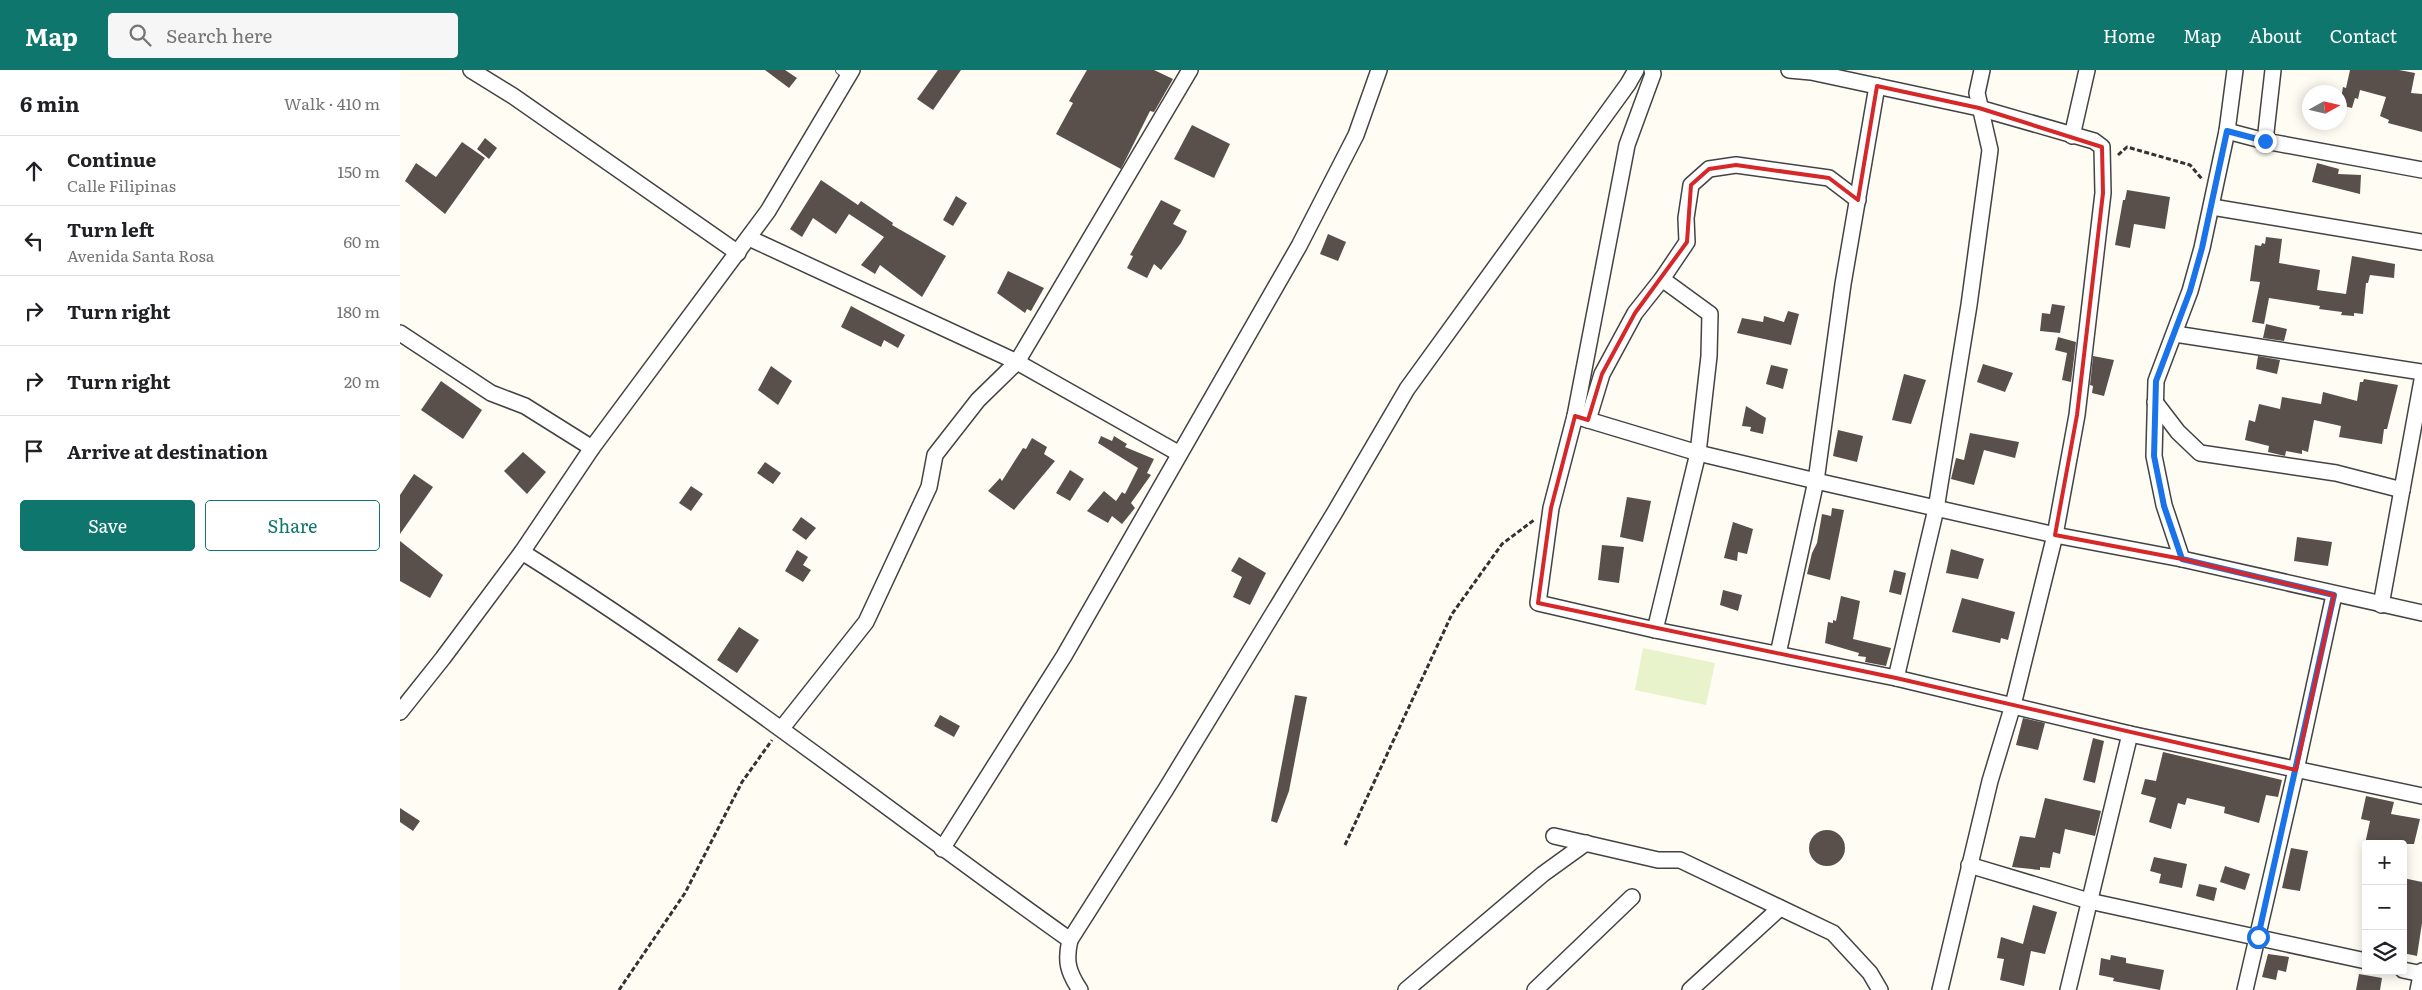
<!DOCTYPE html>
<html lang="en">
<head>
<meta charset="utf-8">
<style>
	:root { --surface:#fff; --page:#f6f6f6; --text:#202124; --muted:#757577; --line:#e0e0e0; --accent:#0f766e }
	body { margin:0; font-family:Literata,serif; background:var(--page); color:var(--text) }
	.controls { position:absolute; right:15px; bottom:15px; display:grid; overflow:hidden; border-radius:5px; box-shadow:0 2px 12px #0003 }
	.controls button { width:45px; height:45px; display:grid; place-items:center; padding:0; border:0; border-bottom:1px solid var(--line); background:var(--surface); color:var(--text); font:25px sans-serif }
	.compass { position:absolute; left:1902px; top:15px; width:45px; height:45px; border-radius:50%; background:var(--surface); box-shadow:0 2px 12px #0003; rotate:82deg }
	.stop { position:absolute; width:15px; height:15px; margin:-11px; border:4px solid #1a73e8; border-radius:50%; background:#fff }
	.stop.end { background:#1a73e8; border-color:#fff; box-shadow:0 1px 5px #0008 }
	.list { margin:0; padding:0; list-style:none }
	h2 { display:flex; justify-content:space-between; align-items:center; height:65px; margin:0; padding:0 20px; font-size:21px }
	h2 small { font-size:16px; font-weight:400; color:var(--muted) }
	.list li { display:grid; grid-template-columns:32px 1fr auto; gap:15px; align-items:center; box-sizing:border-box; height:70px; padding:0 20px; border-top:1px solid var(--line) }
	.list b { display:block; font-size:19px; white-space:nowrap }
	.list p { margin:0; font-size:16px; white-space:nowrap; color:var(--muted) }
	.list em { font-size:16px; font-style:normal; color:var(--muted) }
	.actions { display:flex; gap:10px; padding:15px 20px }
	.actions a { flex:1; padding:11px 0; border:1px solid var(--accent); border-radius:5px; text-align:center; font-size:18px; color:var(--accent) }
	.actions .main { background:var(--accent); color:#fff }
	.icon { flex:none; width:28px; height:28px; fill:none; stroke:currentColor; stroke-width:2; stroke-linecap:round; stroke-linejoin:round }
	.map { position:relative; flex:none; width:2022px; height:920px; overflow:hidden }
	header { display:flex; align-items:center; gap:30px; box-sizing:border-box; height:70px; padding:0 25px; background:var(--accent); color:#fff }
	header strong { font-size:24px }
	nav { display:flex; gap:28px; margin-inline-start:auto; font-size:18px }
	.search { width:350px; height:45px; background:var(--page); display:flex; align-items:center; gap:12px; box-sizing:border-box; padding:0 18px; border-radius:5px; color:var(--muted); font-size:19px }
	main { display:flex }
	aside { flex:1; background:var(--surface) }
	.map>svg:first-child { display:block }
	.pitch { fill:#e8f3cb }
	.building { fill:#59504b }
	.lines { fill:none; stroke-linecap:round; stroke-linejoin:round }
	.lane-casing { stroke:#434343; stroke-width:10 }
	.street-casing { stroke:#434343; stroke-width:18 }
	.path { stroke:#323232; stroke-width:3; stroke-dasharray:5 2.5; stroke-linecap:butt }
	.lane { stroke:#fff; stroke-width:8 }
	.street { stroke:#fff; stroke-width:15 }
	.route { stroke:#1a73e8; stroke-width:6 }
	.marked { fill:none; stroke:#d62828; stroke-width:4; stroke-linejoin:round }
</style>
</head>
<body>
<header>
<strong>Map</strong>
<div class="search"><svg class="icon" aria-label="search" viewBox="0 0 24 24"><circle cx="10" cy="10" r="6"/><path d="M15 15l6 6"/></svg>Search here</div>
<nav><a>Home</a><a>Map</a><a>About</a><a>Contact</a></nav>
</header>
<main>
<aside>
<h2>6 min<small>Walk · 410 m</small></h2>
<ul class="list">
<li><svg class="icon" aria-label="ahead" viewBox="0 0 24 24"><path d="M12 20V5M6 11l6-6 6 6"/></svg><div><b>Continue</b><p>Calle Filipinas</p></div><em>150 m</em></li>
<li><svg class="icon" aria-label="left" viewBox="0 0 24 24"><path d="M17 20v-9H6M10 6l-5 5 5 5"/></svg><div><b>Turn left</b><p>Avenida Santa Rosa</p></div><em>60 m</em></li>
<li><svg class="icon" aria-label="right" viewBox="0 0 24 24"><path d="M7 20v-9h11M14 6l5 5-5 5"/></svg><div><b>Turn right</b></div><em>180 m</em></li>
<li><svg class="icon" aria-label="right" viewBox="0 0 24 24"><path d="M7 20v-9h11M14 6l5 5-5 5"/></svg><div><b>Turn right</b></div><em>20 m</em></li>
<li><svg class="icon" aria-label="arrive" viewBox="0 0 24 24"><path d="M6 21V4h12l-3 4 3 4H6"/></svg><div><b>Arrive at destination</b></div></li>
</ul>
<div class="actions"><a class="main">Save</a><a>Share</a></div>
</aside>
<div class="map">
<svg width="2022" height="920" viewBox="0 0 2022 920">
	<rect width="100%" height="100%" fill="#fffcf3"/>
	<path class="pitch" d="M1243,578L1315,593L1306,635L1235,620Z"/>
	<g class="building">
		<path d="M365,0H385L397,8L389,18Z"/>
		<path d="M538,0H561L533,40L517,29Z"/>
		<path d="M687,0H754L773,9L754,42L750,41L721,99L656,64L673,33L669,31Z"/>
		<path d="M1950,0H1999L2015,3L2011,23L2022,24V62L1988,53L1989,50L1980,46L1986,27L1960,20L1958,29L1955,28L1952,38L1940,35L1943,17L1946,18Z"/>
		<path d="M792,55L830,74L814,108L774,89Z"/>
		<path d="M85,68L97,78L89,89L77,79Z"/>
		<path d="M62,72L85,88L45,144L5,111L16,93L36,107Z"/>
		<path d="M1917,93L1939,99L1938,104L1961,105L1960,124L1912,112Z"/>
		<path d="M421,110L458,135L461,131L493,153L492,155L546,186L522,227L480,195L475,204L461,195L484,167L449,144L436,164L413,148L402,167L390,159Z"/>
		<path d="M1727,120L1770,127L1765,159L1734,154L1730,178L1715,175L1723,130H1725Z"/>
		<path d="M556,126L567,133L553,156L543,150Z"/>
		<path d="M761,130L781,140L773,154L787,161L781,173L761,200L754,194L747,208L727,198L733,186L730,185Z"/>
		<path d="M928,164L946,172L938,191L920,184Z"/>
		<path d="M1866,167L1882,169L1879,193L1920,200L1917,220L1946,224L1952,186L1995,194L1994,208L1970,205L1968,213H1966L1963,244L1954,243V246L1941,245L1942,242L1919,239L1920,236L1869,228L1864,254L1852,252L1860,212L1850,211L1855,175L1861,176L1862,173L1865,174Z"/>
		<path d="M608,201L644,218L631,241L627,239L625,243L597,223Z"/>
		<path d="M1652,234L1665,236L1660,263L1640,261L1642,243L1650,244Z"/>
		<path d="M451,236L505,265L498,278L484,270L481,277L441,257Z"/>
		<path d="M1388,241L1399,244L1391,275L1337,263L1342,248L1363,252L1364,246L1384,252Z"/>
		<path d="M1866,254L1887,259L1884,271L1863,268Z"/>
		<path d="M1658,267L1676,272L1671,312L1662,310L1667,283L1655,280Z"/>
		<path d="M1693,286L1714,290L1704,326L1692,323L1693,316L1690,315Z"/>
		<path d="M1858,286L1880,290L1877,304L1856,299Z"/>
		<path d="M1583,294L1613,303L1605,322L1577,312Z"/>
		<path d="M1371,295L1388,299L1383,319L1366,314Z"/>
		<path d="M371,296L392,311L378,335L358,320Z"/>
		<path d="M1504,304L1526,310L1511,354L1492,350Z"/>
		<path d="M1964,309L1998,315L1987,359H1984L1982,374L1939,367L1941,356L1914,350L1908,382L1902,380V384L1886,381L1885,386L1868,382L1869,376L1845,370L1849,350L1855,352L1859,334L1880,339L1882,327L1921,334L1923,322L1957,331L1960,312H1963Z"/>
		<path d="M41,311L82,340L63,369L21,340Z"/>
		<path d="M1346,336L1366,348L1363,364L1350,361L1351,357L1342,356Z"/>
		<path d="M1438,360L1463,366L1457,392L1433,386Z"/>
		<path d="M1570,363L1619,372L1615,388L1584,380L1574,415L1551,409L1556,388L1564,390Z"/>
		<path d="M701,366L712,371L714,366L727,374L725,377L754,389L747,403L751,405L731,433L735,438L722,454L712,446L708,453L687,441L704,421L716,431L722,422L725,424L738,398L698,373Z"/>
		<path d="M632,368L647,377L644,384L655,391L614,440L588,421L600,408L602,411L623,378L626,379Z"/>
		<path d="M123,382L146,402L127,424L104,401Z"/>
		<path d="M365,392L381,403L373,414L357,403Z"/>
		<path d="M670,400L684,409L670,431L656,423Z"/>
		<path d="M14,404L33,417L0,464V425Z"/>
		<path d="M291,416L303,424L291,441L279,433Z"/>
		<path d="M1227,427L1251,431L1243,472L1220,467Z"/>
		<path d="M1432,438L1444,440L1430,510L1407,504L1412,483L1417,473L1422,444L1431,446Z"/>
		<path d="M401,447L416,458L406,470L392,460Z"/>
		<path d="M1333,452L1353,459L1347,484L1338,482L1337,491L1324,488Z"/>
		<path d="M1897,467L1932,472L1928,496L1894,491Z"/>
		<path d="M0,471L43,505L30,528L0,511Z"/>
		<path d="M1202,475L1224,477L1219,513L1198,510Z"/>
		<path d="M1551,479L1584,489L1578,509L1546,503Z"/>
		<path d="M397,480L408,487L403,495L411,500L403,512L385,501Z"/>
		<path d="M839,487L866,503L850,535L833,527L842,507L831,501Z"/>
		<path d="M1494,500L1506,503L1501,525L1489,522Z"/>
		<path d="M1323,520L1342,525L1338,541L1320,535Z"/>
		<path d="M1441,526L1460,531L1453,569L1491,578L1486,596L1465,592L1466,587L1458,586L1459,583L1425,573L1428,552L1433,553V550L1436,551Z"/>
		<path d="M1562,528L1615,542L1608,570L1601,568L1600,573L1552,562Z"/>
		<path d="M339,557L359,570L337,603L317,590Z"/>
		<path d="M895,625L907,627L889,721L877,753L871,751Z"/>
		<path d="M540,645L560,656L554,667L534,656Z"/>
		<path d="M1623,648L1645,653L1638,680L1616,675Z"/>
		<path d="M1693,668L1704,671L1695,713L1683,710Z"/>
		<path d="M1763,682L1882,710L1878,727L1866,725L1859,753L1824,743L1825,737L1787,728L1785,735L1778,733L1771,759L1749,752L1756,728L1741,724L1745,709L1756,711Z"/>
		<path d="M1966,726L1994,732L1991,744L2020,749L2014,774H1965L1970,751L1961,749Z"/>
		<path d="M1645,728L1701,741L1695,766L1665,759L1660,784L1653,782L1650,798L1640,797V800L1612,797L1620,766L1635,768Z"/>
		<path d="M0,738L20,751L13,761L0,752Z"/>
		<circle cx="1427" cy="778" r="18"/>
		<path d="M1891,778L1908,781L1900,821L1882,818Z"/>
		<path d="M1754,787L1787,794L1782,818L1759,813L1761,804L1750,801Z"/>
		<path d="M1825,796L1850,804L1845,820L1820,812Z"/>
		<path d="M2003,808L2022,812V853L2017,886L2003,883Z"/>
		<path d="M1799,814L1817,818L1814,831L1796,826Z"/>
		<path d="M1633,835L1657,842L1645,884L1631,881L1624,916L1600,910L1604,889L1597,888L1601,867L1623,874Z"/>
		<path d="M1868,884L1889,887L1886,902L1878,900L1876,910L1862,907Z"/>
		<path d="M1711,885L1726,888V893L1764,900L1760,920L1713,911L1714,908L1699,905L1701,888L1710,890Z"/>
		<path d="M1959,904L1982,908L1980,920H1956Z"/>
	</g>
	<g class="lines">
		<defs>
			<path id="lane" d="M440,0L448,6"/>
			<g id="street">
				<path d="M71,0L113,26L338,183"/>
				<path d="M1252,0L1253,4L1227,75L1175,346L1151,438L1138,533L1255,560L1496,608L1730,664L2022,726"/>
				<path d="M1389,0L1411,2L1579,38L1694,71L1702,77L1703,123L1677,345L1655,465L1613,635L1590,711L1540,920"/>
				<path d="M1827,61L1865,71L2022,100"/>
				<path d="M1672,66L1687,0"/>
				<path d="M1865,71L1873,0"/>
				<path d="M1812,137L2022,172"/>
				<path d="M349,168L617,292L778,383"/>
				<path d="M1262,209L1287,172L1286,148L1291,115L1309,99L1336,95L1429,108L1458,130"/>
				<path d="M0,263L91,323L125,336L192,378"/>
				<path d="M1775,264L2022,302"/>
				<path d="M1755,332L1778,362L1800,383L1936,403L2002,420"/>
				<path d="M1175,346L1298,383L1416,411L1655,465L1782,489L2022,543"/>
				<path d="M1188,350L1202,304L1235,243L1262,209L1310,244L1309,286L1298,383L1255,560"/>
				<path d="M122,482C312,601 487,740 670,870"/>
				<path d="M1782,489L1764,435L1754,386L1756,311L1790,221L1802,178L1827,61L1835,0"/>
				<path d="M1981,535L2022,310"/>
				<path d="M1378,584L1416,411L1443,214L1477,16"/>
				<path d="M1496,608L1536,439L1569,235L1590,80L1577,23L1582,0"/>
				<path d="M0,642L43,588L122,482L192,378L368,141L452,0"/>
				<path d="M382,658L466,552L529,417L535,385L578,330L617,292L790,0"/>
				<path d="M1154,766L1258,790H1280L1433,863L1470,903L1480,920"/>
				<path d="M542,779L664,586L899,176L956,65L979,0"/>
				<path d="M1569,795L1689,831L1966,891"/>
				<path d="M2003,900L2022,904"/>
				<path d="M680,920C668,902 665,891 670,870L766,719L935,442L1007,319L1228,14L1236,0"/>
				<path d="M1006,920L1143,804L1186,773"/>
				<path d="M1135,920L1232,827"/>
				<path d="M1290,920L1380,838"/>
				<path d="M1668,920L1730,664"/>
				<path d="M1845,920L1896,700L1934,525"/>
				<path d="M2018,920L2022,901"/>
			</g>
		</defs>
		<use href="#lane" class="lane-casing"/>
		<use href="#street" class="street-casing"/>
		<g class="path">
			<path d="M1718,85L1727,77L1790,95L1802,109"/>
			<path d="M945,775L1052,544L1102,474L1134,450"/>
			<path d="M219,920L285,823L342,712L372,670"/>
		</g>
		<use href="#lane" class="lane"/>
		<use href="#street" class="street"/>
	</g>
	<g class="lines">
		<path class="route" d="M1858,867L1934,525L1782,489L1764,436L1754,386L1756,311L1790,221L1802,178L1827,61L1865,71"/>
	</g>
	<path class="marked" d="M1477,16L1579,38L1702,77L1703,123L1677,345L1655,465L1782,489L1934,525L1896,700L1496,608L1138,533L1151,438L1175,346L1188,350L1202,304L1235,243L1287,172L1291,115L1309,99L1336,95L1429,108L1458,130Z"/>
</svg>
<div class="controls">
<button>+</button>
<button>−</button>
<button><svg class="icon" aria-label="layers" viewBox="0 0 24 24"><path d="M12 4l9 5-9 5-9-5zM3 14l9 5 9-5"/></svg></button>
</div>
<svg class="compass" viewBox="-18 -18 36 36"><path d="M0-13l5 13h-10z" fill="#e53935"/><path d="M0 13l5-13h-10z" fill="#757577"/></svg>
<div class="stop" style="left:1858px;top:867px"></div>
<div class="stop end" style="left:1865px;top:71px"></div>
</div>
</main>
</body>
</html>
